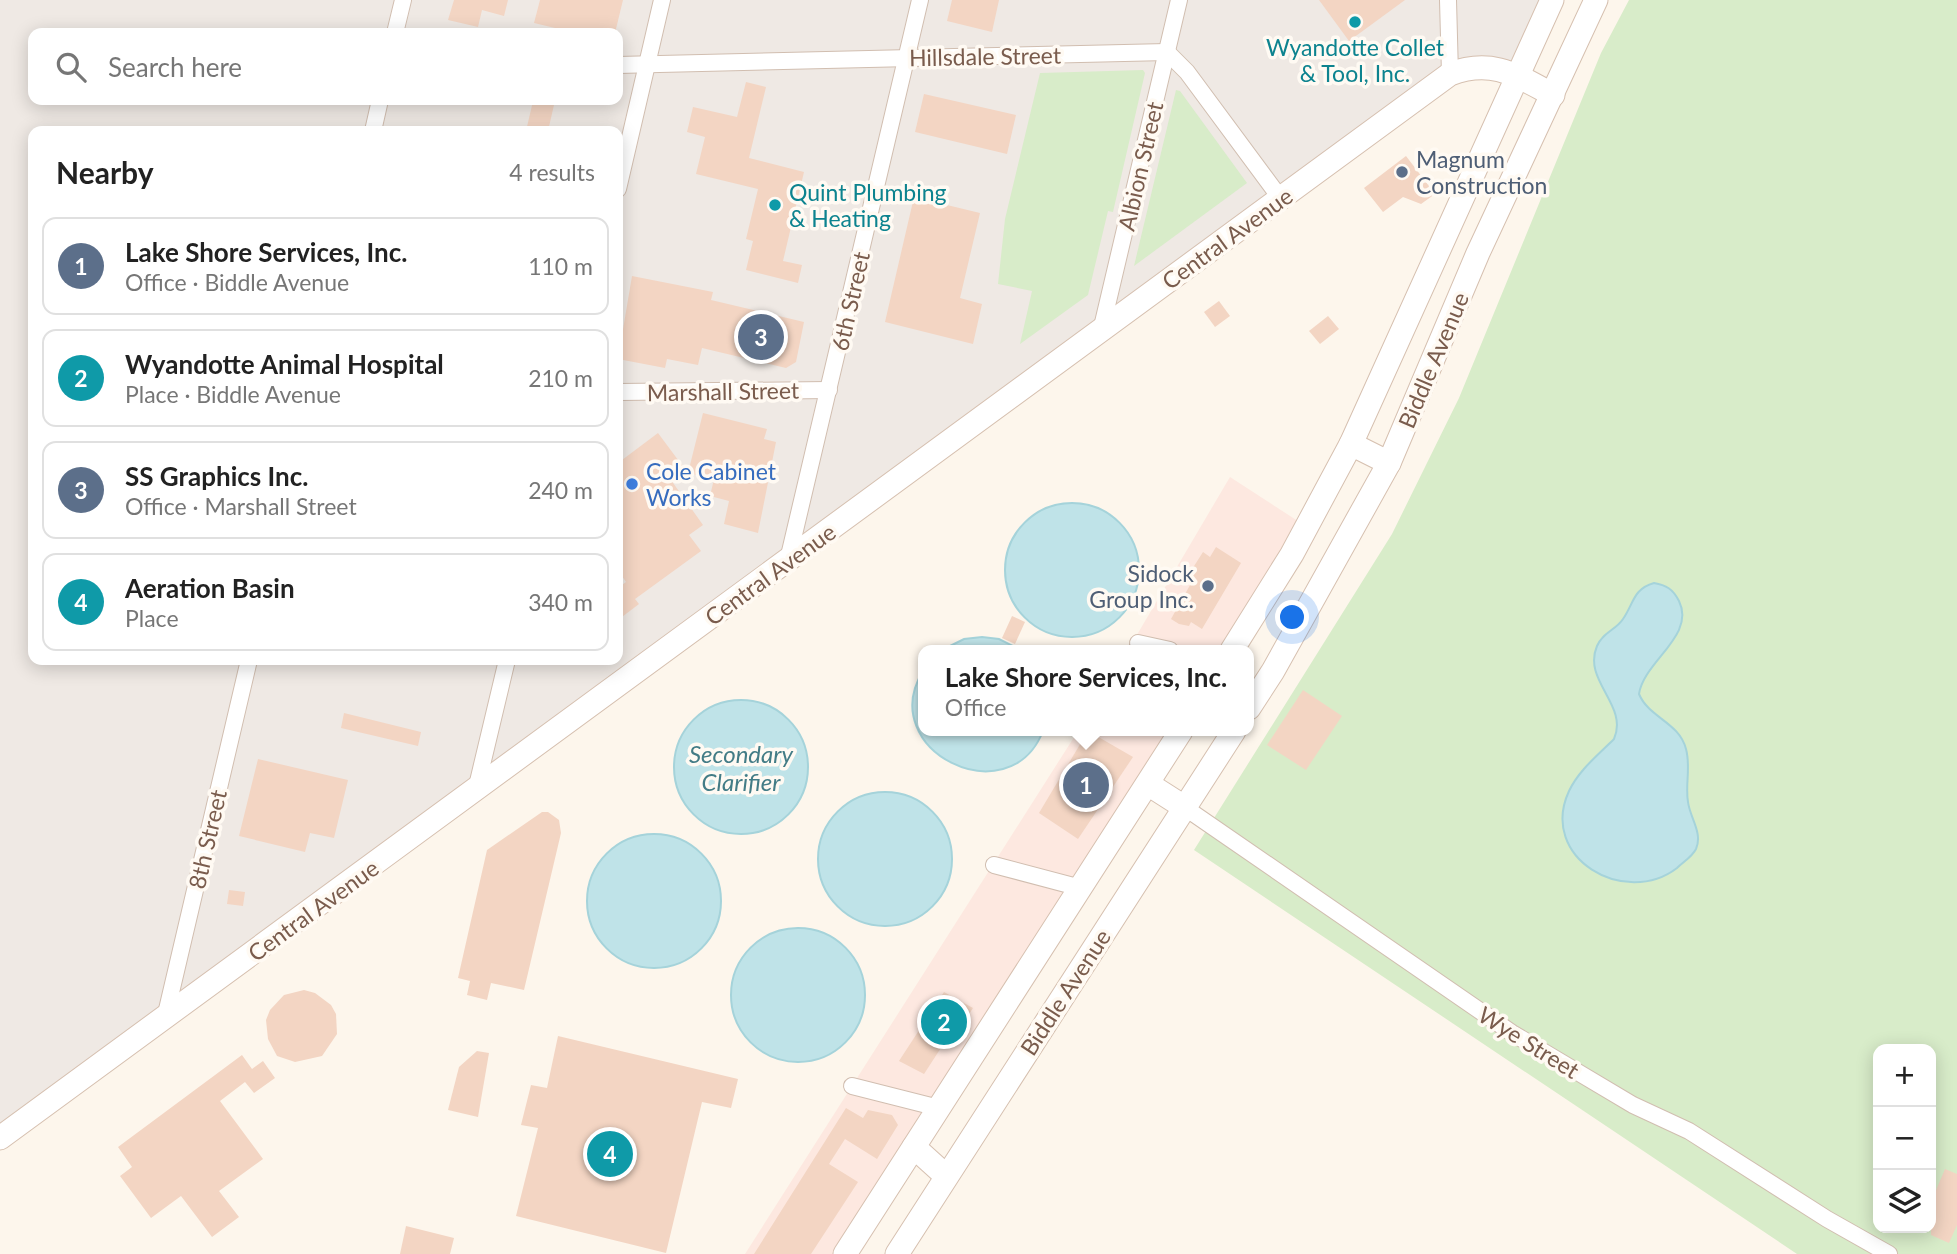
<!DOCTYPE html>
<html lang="en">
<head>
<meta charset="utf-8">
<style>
	:root { --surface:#fff; --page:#f6f6f6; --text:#222; --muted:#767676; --line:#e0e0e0; --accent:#2563eb }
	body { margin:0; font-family:Lato,sans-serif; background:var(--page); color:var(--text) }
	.controls { position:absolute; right:21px; bottom:21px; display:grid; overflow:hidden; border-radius:14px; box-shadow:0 4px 18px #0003 }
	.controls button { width:63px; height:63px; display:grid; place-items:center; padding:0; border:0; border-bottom:2px solid var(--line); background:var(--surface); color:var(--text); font:35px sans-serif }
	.you { position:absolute; left:1293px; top:618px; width:24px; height:24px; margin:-18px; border:5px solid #fff; border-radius:50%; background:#1a73e8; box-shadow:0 0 0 10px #1a73e833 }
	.badge { display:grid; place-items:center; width:46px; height:46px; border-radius:50%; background:var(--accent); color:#fff; font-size:23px; font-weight:700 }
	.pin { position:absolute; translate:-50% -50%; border:4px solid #fff; box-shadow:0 2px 7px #0006 }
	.popup { position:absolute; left:918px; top:645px; width:336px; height:91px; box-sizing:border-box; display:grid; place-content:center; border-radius:14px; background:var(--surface); filter:drop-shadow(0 2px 5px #0005); font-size:23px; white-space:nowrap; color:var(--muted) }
	.popup b { font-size:26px; color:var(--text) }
	.popup::after { content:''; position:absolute; left:50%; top:100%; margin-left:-14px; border:14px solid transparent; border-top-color:var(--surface) }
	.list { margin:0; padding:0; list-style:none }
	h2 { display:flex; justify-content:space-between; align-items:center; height:91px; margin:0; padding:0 28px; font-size:30px }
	h2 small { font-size:23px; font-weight:400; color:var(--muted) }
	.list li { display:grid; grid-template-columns:46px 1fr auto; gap:21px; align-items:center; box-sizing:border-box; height:98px; margin:0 14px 14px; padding:0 14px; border:2px solid var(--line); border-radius:14px }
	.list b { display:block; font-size:26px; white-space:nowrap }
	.list p { margin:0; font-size:23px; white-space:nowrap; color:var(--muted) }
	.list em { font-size:23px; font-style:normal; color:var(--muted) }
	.icon { flex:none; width:38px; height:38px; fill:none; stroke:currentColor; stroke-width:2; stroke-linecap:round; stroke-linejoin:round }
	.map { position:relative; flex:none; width:1957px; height:1254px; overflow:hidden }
	.search { position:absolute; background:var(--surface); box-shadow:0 4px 18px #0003; left:28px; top:28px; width:595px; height:77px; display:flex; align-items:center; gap:18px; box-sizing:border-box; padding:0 24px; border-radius:14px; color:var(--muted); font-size:26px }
	.panel { position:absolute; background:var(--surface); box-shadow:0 4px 18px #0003; left:28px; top:126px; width:595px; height:539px; border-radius:14px }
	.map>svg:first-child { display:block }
	.commercial { fill:#fde8e0 }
	.industrial { fill:#efe9e4; fill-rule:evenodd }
	.green { fill:#d8ecc9; fill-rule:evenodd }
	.water { fill:#bfe3e8; stroke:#a5d3da; stroke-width:2 }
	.building { fill:#f3d5c3 }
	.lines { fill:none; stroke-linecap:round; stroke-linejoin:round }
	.street-casing { stroke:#d1beb0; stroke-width:18 }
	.secondary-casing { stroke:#d6c0b0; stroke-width:25 }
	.street { stroke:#fff; stroke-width:16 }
	.secondary { stroke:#fff; stroke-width:23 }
	.culture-dot { fill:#0f9aa8; stroke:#fffaf3; stroke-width:2.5 }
	.service-dot { fill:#5c6f8a; stroke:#fffaf3; stroke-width:2.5 }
	.shop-dot { fill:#3f7fe0; stroke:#fffaf3; stroke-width:2.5 }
	.labels { text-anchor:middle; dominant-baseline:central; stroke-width:7; stroke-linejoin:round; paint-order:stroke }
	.culture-label { font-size:23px; fill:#0d838f; stroke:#fffaf3 }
	.street-label { font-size:23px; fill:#7a5c4d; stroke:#fffaf3 }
	.service-label { font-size:23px; fill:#4e5e75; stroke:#fffaf3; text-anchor:start }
	.shop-label { font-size:23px; fill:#366cbe; stroke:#fffaf3; text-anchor:start }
	.water-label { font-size:24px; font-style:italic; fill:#437c86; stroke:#fffaf3 }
</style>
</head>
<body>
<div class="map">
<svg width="1957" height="1254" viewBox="0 0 1957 1254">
	<rect width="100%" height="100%" fill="#fdf6ec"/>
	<g class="commercial">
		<path d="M1230,477L1307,527L1232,650H1128Z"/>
		<path d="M1078,731H1181L845,1254H745Z"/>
	</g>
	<path class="industrial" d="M0,0H1552L1518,76L1472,66L0,1138ZM33,33H618V100H33ZM33,131H618V660H33Z"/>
	<g class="green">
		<path d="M1629,0H1957V1254H1797L1194,850L1392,534L1459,398L1601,53ZM1878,1049H1931V1228H1878Z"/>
		<path d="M1143,70L1145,73L1113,212L1108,211L1088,295L1020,344L1032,291L998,284L1005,219L1040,73Z"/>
		<path d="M1176,90L1180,91L1247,183L1134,266Z"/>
	</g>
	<g class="water">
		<circle cx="1072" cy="570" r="67"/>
		<path d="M1654,583C1666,585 1673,589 1679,601C1696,636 1644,661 1639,694C1649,718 1679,722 1686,749C1691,767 1685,785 1688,802C1690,818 1703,833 1696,849C1692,857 1683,862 1677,868C1625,908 1538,858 1569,791C1579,770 1598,755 1614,739C1629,705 1582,681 1597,646C1603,632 1616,630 1623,619C1634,603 1633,589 1654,583Z"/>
		<path d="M982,637L999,639L1021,650H942L964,639Z"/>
		<path d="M923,671V731H1043C1009,817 874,750 923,671Z"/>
		<circle cx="741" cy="767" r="67"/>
		<circle cx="885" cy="859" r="67"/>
		<circle cx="654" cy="901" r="67"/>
		<circle cx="798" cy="995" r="67"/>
	</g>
	<g class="building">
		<path d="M454,0H508L504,16L482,10L478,27L448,20Z"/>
		<path d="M540,0H623L615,33H576L534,23Z"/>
		<path d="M952,0H999L992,32L947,21Z"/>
		<path d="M1319,0H1405L1349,41Z"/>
		<path d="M746,82L766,87L749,158L804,172L783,261L802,265L798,283L746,270L753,241L746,239L758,189L696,174L705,137L687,132L693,107L737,117Z"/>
		<path d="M924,94L1016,115L1007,154L915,132Z"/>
		<path d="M533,101L554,105L548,131H526Z"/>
		<path d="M1406,156L1435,194L1421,204L1403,197L1383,212L1364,188Z"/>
		<path d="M914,197L980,213L960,298L982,304L973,344L885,322Z"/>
		<path d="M632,276L713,292L711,300L804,322L796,362L786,368L702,348L698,365L667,359L665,368L618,359Z"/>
		<path d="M1219,301L1230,316L1215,327L1204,312Z"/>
		<path d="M1328,316L1339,329L1320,344L1309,331Z"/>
		<path d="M703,413L767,429L764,439L776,442L758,533L724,524L729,501L710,496L714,479L688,473Z"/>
		<path d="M658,433L687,472L661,466L703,525L689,535L701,551L635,599L639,604L618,620V588L626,582L618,570V463Z"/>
		<path d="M1216,547L1241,563L1202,629L1191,622L1189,626L1179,624L1171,619L1194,578L1189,574L1203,552L1210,557Z"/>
		<path d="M1012,616L1025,622L1015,644L1002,638Z"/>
		<path d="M1303,690L1342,716L1306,770L1267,745Z"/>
		<path d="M344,713L421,732L418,746L341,728Z"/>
		<path d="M1088,731L1133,757L1078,839L1039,813Z"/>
		<path d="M258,759L348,780L334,838L310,833L305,852L239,836Z"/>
		<path d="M542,812H548L559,820L561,833L524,990L491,983L487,1000L467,995L470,981L458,978L487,850Z"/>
		<path d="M229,890L245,892L243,906L227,904Z"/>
		<path d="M304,990L315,993L331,1005L336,1014L337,1034L322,1056L295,1062L277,1056L268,1039L266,1020L270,1010L284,995Z"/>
		<path d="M944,992L973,1008L952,1040L948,1037L924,1074L899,1061Z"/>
		<path d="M558,1036L738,1079L731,1108L702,1102L666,1253L516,1216L538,1128L521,1125L531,1085L547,1088Z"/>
		<path d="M477,1051L489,1053L478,1117L448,1110L459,1067Z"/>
		<path d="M242,1055L252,1069L263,1061L275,1078L254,1093L245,1082L220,1101L263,1159L219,1191L239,1217L212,1237L181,1196L151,1218L120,1176L132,1167L118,1147Z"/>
		<path d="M846,1108L863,1118L868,1110L892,1115L898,1125L877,1159L845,1139L829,1164L858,1182L811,1254H754Z"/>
		<path d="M1945,1169L1957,1174V1225L1949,1243L1931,1235V1202Z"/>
		<path d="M406,1226L454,1238L450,1254H400Z"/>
	</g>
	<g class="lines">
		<defs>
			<g id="street">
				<path d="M1448,0L1450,74"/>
				<path d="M395,33L403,0"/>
				<path d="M618,65L1167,52L1187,72L1281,199"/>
				<path d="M373,131L380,100"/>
				<path d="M618,189L662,0"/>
				<path d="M1101,331L1179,0"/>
				<path d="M618,392L829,390"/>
				<path d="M788,560L920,0"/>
				<path d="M1138,643L1170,650"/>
				<path d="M476,790L507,660"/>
				<path d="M1184,807L1512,1033L1633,1105L1689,1131L1827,1219L1889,1254"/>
				<path d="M994,865L1081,888"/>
				<path d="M165,1018L249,660"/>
				<path d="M852,1086L939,1108"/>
			</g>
			<g id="secondary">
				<path d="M1351,444L1389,463"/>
				<path d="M1232,650L1292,554L1351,444L1552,0"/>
				<path d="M1249,708L1273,671L1389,463L1478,253L1596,0"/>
				<path d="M1148,784L1184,807"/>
				<path d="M0,1138L1450,74C1492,58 1516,75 1553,95"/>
				<path d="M914,1147L946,1176"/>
				<path d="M845,1254L1181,731"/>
				<path d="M897,1254L1234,731"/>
			</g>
		</defs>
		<use href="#street" class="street-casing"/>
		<use href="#secondary" class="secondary-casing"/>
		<use href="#street" class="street"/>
		<use href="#secondary" class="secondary"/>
	</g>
	<g class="culture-dot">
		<circle cx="1355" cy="22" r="7"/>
		<circle cx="775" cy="205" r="7"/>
	</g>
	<g class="service-dot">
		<circle cx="1402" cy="172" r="7"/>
		<circle cx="1208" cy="586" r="7"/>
	</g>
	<circle class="shop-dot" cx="632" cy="484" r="7"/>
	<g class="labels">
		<g class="culture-label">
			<text x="1355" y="47">Wyandotte Collet<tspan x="1355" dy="26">&amp; Tool, Inc.</tspan></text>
			<text x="789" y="192" text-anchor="start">Quint Plumbing<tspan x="789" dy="26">&amp; Heating</tspan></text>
		</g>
		<g class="street-label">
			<text transform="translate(985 56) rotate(-1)">Hillsdale Street</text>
			<text transform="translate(1140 166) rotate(-77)">Albion Street</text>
			<text transform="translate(1227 238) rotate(-36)">Central Avenue</text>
			<text transform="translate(850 301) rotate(-77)">6th Street</text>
			<text transform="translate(1433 360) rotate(-67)">Biddle Avenue</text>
			<text transform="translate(723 391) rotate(-1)">Marshall Street</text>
			<text transform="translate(770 574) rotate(-36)">Central Avenue</text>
			<text transform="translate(207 839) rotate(-77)">8th Street</text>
			<text transform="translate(313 910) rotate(-36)">Central Avenue</text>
			<text transform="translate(1065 992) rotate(-57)">Biddle Avenue</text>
			<text transform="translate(1529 1042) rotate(32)">Wye Street</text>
		</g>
		<g class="service-label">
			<text x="1416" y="159">Magnum<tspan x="1416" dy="26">Construction</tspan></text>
			<text x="1194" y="573" text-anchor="end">Sidock<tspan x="1194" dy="26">Group Inc.</tspan></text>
		</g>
		<g class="shop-label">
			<text x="646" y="471">Cole Cabinet<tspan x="646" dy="26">Works</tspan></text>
		</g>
		<g class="water-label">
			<text x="741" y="753">Secondary<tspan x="741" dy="28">Clarifier</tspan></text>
		</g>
	</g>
</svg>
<div class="controls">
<button>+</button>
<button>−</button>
<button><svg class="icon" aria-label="layers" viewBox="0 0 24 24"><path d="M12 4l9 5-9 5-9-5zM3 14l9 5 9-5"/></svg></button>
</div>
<div class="you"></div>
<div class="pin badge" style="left:1086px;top:785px;background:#5c6f8a">1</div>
<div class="popup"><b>Lake Shore Services, Inc.</b>Office</div>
<div class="pin badge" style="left:944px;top:1022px;background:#0f9aa8">2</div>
<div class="pin badge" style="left:761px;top:337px;background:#5c6f8a">3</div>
<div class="pin badge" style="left:610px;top:1154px;background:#0f9aa8">4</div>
<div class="search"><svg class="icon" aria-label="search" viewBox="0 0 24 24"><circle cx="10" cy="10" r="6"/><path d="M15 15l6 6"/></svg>Search here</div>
<section class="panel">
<h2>Nearby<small>4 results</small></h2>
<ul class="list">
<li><span class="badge" style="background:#5c6f8a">1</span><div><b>Lake Shore Services, Inc.</b><p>Office · Biddle Avenue</p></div><em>110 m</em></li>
<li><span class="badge" style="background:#0f9aa8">2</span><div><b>Wyandotte Animal Hospital</b><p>Place · Biddle Avenue</p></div><em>210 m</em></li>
<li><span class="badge" style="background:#5c6f8a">3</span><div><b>SS Graphics Inc.</b><p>Office · Marshall Street</p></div><em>240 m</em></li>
<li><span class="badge" style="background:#0f9aa8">4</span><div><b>Aeration Basin</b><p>Place</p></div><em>340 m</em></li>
</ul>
</section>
</div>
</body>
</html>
